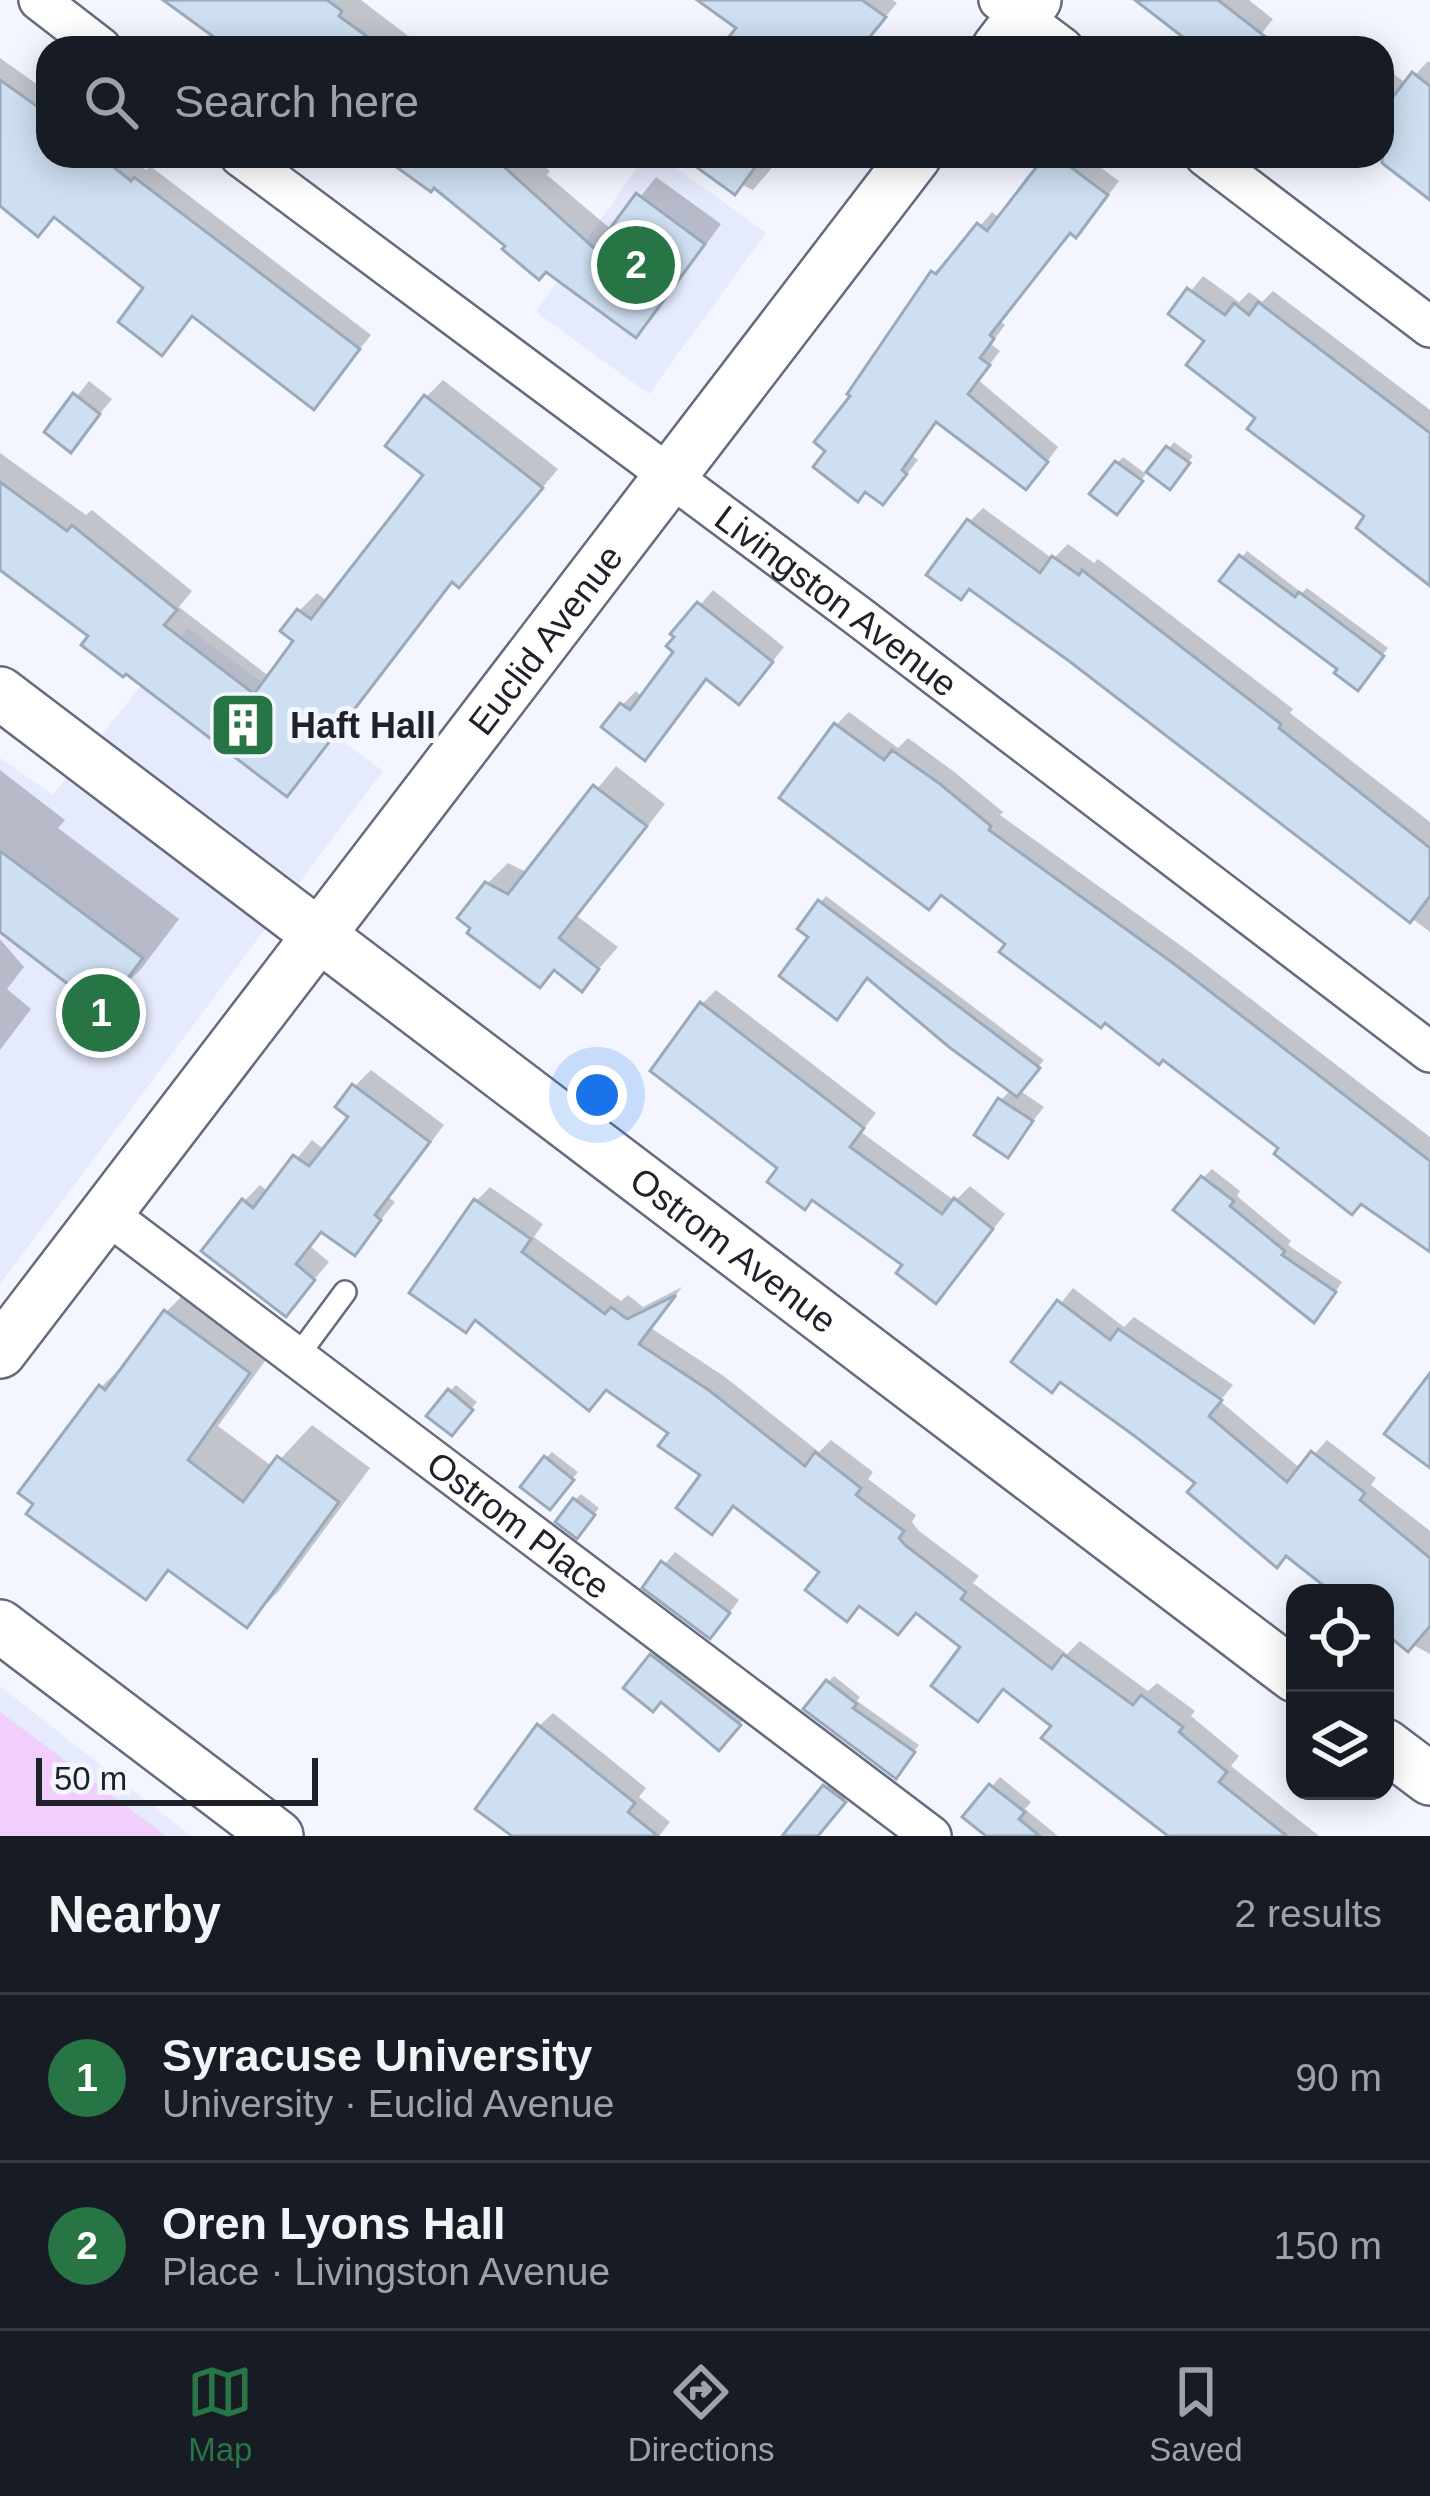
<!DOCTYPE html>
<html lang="en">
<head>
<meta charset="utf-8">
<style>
	:root { --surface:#171b24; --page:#20242c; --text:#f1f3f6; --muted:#9ea1a6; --line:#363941; --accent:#277545 }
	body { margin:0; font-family:Arial,sans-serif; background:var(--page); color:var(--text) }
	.controls { position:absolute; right:36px; bottom:36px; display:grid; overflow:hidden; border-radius:24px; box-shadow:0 6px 30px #0003 }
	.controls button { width:108px; height:108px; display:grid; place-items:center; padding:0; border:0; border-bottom:3px solid var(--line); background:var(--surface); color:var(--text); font:60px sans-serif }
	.scale { position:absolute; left:36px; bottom:30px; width:282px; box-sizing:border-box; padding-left:12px; border:6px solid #1f2129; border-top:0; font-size:33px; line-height:42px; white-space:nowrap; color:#1f2129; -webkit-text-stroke:9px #f3f6ff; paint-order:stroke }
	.you { position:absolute; left:597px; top:1095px; width:42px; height:42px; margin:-30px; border:9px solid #fff; border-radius:50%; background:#1a73e8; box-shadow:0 0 0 18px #1a73e833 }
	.badge { display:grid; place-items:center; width:78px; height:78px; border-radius:50%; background:var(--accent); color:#fff; font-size:39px; font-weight:700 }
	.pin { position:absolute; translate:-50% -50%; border:6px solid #fff; box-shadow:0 3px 12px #0006 }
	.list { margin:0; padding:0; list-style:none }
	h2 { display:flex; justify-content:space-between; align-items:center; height:156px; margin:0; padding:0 48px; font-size:51px }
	h2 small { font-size:39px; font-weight:400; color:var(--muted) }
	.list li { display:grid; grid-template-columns:78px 1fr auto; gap:36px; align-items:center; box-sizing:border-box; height:168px; padding:0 48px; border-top:3px solid var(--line) }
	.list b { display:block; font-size:45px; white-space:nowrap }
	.list p { margin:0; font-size:39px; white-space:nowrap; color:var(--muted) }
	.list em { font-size:39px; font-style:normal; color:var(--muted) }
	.icon { flex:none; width:66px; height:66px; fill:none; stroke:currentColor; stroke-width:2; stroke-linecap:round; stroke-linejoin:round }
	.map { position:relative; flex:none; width:1430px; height:1836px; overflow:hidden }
	.search { position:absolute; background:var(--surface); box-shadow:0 6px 30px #0003; left:36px; right:36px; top:36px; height:132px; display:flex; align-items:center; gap:30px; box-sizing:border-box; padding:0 42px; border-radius:36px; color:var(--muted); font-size:45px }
	.sheet { height:492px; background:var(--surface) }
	nav { display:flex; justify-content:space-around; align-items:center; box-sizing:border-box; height:168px; border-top:3px solid var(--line); background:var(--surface); font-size:33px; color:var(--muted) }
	nav a { display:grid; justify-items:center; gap:6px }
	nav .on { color:var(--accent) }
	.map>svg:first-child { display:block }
	.built { fill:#e5eafc }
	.green { fill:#f1cefb }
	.shadow { fill:#0003 }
	.building { fill:#cedff1; stroke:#9aaabb; stroke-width:3 }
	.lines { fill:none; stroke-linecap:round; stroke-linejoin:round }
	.service-casing { stroke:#656b7d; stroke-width:26 }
	.minor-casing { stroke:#656b7d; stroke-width:44 }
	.tertiary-casing { stroke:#656b7d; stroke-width:56 }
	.service { stroke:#fff; stroke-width:21 }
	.minor { stroke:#fff; stroke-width:39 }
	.tertiary { stroke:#fff; stroke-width:51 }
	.labels { text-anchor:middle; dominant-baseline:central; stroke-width:10; stroke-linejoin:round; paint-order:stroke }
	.street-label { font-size:36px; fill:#1f2129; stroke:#f3f6ff }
	.poi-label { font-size:36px; font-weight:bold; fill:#1f2129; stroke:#f3f6ff; text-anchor:start }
</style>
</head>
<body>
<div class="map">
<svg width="1430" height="1836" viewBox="0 0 1430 1836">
	<rect width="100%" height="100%" fill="#f3f6ff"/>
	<g class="built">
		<path d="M645,156H660L766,233L649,394L536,312Z"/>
		<path d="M188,628L383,771L0,1284V758L53,795Z"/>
		<path d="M0,1686L191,1836H0Z"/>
	</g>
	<path class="green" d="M0,1712L166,1836H0Z"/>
	<g class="shadow">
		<path d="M164,0H361L424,48H234Z"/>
		<path d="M702,0H893L897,3L860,48H725L740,27Z"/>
		<path d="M1144,0H1249L1273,19L1250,48H1202Z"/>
		<path d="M0,58L48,92V156H130L146,170L150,166L371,335L314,406L194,314L162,352L148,288L56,214L0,202Z"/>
		<path d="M1428,61L1430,63V199L1377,156H1382V65L1407,84Z"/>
		<path d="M387,156H532L550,171L547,175L613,231L656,177L721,224L654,316L636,334L509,246L434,185Z"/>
		<path d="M686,156H782L753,190Z"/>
		<path d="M1049,156H1085L1119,181L1089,221L1076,234L1072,231L1000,321L1005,325L991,344L1000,351L978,380L1058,447L1038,474L938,420L913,456L918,460L895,489L829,450L854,396L934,273L946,260L949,263L992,212L1000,219Z"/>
		<path d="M1203,276L1239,302L1249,292L1262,302L1273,291L1430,410V582L1368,516L1259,418L1209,341L1172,314Z"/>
		<path d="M443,380L558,469L476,567L454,580L286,793L93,635L0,569V453L86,515L92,510L192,591L179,607L270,677L297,641L299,611L317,593L328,602L427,474L426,397Z"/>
		<path d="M89,381L112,399L71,449L48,432Z"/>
		<path d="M1174,442L1193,456L1175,480L1150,472Z"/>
		<path d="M1123,457L1146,474L1123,505L1117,463Z"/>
		<path d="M983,508L1053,559L1068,544L1094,563L1098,559L1293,709L1290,713L1430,822V932L970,586V521Z"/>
		<path d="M1247,551L1302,593L1307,588L1388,648L1363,681L1223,580Z"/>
		<path d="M713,590L784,647L752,688L708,677L658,743L622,705L636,691L643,697L677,652L678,637L675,634Z"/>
		<path d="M849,712L898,748L908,738L953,771L1003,812L1000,815L1191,953L1430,1137V1249L1283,1148L1009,943L836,725Z"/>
		<path d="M616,766L665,804L577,916L618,947L582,988L556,968L474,927L487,884L508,863L528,873Z"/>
		<path d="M0,770L65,820L58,828L179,919L141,969L103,1007L0,929Z"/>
		<path d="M826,896L1044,1060L1019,1090L1044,1107L1007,1154L1001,1100L1012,1089L868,975L812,937L821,902Z"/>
		<path d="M0,939L24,967L7,989L31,1009L0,1050Z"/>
		<path d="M716,990L876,1113L861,1132L955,1201L970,1186L1005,1214L949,1286L906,1265L782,1167L702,1004Z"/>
		<path d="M371,1070L444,1125L389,1198L395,1202L355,1252L323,1230L310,1246L329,1262L286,1313L244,1201L260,1185L269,1192L312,1140L325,1150L352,1116L355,1086Z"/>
		<path d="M1212,1169L1240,1191L1237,1196L1291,1241L1288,1245L1342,1282L1323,1310L1203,1178Z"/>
		<path d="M490,1187L543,1224L534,1237L621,1301L628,1295L643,1307L682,1287L651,1328L725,1377L819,1452L831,1440L873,1472L868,1479L916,1515L912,1522L919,1531L979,1576L973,1583L1067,1654L1080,1641L1148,1691L1157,1683L1195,1711L1191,1716L1239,1756L1231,1766L1319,1836H1172L1055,1725L1005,1687L978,1718L965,1647L917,1611L823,1571L735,1504L711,1531L705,1474L672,1433L607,1388L477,1318L476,1201Z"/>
		<path d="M199,1279L281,1339L218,1426L273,1467L312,1425L370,1468L279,1591L246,1624L172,1569L145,1596L101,1387L135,1354L166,1312Z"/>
		<path d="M1073,1288L1124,1327L1134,1317L1233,1385L1220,1401L1301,1469L1327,1440L1376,1478L1371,1485L1430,1531V1654L1385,1630V1593H1338L1062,1379L1015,1361Z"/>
		<path d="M456,1385L477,1402L457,1426L450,1391Z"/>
		<path d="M552,1452L578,1472L556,1500L546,1458Z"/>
		<path d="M581,1494L599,1508L583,1529L575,1500Z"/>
		<path d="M675,1552L739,1600L721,1624L646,1587Z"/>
		<path d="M658,1650L745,1718L719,1747L661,1698L652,1656Z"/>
		<path d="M834,1676L860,1697L857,1701L919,1745L901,1769L828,1682Z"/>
		<path d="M553,1713L646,1788L639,1797L670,1822L659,1836H515L539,1726Z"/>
		<path d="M1000,1777L1031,1802L1025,1809L1058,1836H991L966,1816Z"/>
		<path d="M831,1781L849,1794L816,1836H804L793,1827Z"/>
	</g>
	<g class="building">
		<path d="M163,0H327L342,11L339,16L383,48H229Z"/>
		<path d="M697,0H862L886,17L861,48H720L736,28Z"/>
		<path d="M1135,0H1218L1280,48H1197Z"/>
		<path d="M1412,72L1430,86V200L1382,163V111Z"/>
		<path d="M0,80L48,114V156H100L131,181L134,177L360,349L314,410L192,316L162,356L118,322L143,288L54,217L38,237L0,206Z"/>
		<path d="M381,156H492L595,249L636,193L705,244L636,338L546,272L539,280L502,249L505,246L434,188L431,192Z"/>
		<path d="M681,156H763L735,195Z"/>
		<path d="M1045,156H1056L1108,195L1076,238L1070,233L990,335L994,339L980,358L990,365L968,394L1048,462L1026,490L936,422L902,470L907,474L883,505L865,492L858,502L813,467L825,451L814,442L850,396L847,394L931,271L936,274L977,223L987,231Z"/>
		<path d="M1187,288L1225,315L1234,303L1249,315L1258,302L1430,433V586L1356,528L1364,516L1247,429L1255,418L1186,365L1204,341L1168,314Z"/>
		<path d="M73,393L100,414L71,453L44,432Z"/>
		<path d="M424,395L543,488L459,588L452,582L287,797L126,674L123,677L81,645L88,636L0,570V482L67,531L72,525L177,610L164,625L254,694L293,641L280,631L297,609L311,619L423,475L385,446Z"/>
		<path d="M1166,446L1190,463L1170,490L1146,472Z"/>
		<path d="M1115,461L1143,481L1117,515L1089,494Z"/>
		<path d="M967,519L1040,573L1052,556L1079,575L1082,570L1281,724L1279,728L1430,848V896L1410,923L1069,661L969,589L961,600L926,575Z"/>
		<path d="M1239,555L1295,597L1299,592L1384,656L1358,691L1334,673L1337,669L1219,581Z"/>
		<path d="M697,602L773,662L739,705L706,679L645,761L601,727L620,703L630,710L673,652L666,646L674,637L670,634Z"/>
		<path d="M834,723L884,760L892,750L940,784L991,826L989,830L1177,966L1430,1161V1252L1361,1204L1352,1215L1274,1154L1278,1148L1163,1060L1159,1065L1105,1023L1101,1028L999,952L1005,944L941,895L929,910L779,798Z"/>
		<path d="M593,785L647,826L559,938L599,969L582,992L554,970L540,988L467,933L470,928L457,918L485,882L508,894Z"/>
		<path d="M0,851L143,958L103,1011L0,932Z"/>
		<path d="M818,900L1040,1068L1017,1097L949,1047L867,978L837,1020L779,976L808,937L797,929Z"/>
		<path d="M700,1002L864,1128L850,1147L942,1214L954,1198L993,1229L936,1304L896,1273L902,1265L812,1200L805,1210L767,1182L777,1168L650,1071Z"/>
		<path d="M352,1084L430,1142L375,1215L381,1220L355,1256L321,1232L296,1264L315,1280L286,1317L201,1251L242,1199L253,1208L293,1155L309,1166L348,1117L335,1107Z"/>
		<path d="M998,1098L1033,1121L1008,1158L974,1135Z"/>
		<path d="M1201,1176L1234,1201L1230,1206L1285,1251L1282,1255L1336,1292L1314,1323L1173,1210Z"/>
		<path d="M474,1199L531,1239L522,1252L605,1314L611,1307L627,1319L676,1295L639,1344L710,1391L805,1466L815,1452L861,1488L856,1495L904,1531L899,1538L905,1545L966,1592L961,1599L1052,1669L1063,1654L1133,1705L1141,1695L1183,1727L1179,1732L1227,1772L1219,1782L1287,1836H1168L1041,1738L1051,1726L1003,1689L978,1722L931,1686L960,1647L916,1613L898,1635L859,1606L847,1622L805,1590L819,1572L733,1506L712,1535L676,1508L700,1475L658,1446L668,1433L606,1390L589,1411L475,1320L466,1333L409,1293Z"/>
		<path d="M1057,1300L1110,1340L1118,1329L1222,1400L1209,1416L1287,1482L1311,1451L1365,1493L1360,1500L1430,1558V1626L1408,1652L1385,1633V1593H1333L1286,1556L1277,1568L1187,1492L1195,1483L1136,1437L1060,1382L1052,1393L1011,1362Z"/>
		<path d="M164,1310L250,1373L188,1460L243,1502L277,1456L339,1502L247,1628L168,1570L146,1600L26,1514L33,1504L18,1493L99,1385L105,1390Z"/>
		<path d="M1430,1373V1468L1384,1434Z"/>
		<path d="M448,1389L473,1410L452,1436L426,1416Z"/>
		<path d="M544,1456L574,1480L550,1510L520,1487Z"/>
		<path d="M573,1498L595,1515L577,1539L555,1522Z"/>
		<path d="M661,1561L730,1613L710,1639L642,1588Z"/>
		<path d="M650,1654L741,1725L719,1751L661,1702L653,1712L623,1688Z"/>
		<path d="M826,1680L857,1704L853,1708L915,1752L896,1779L803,1709Z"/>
		<path d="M537,1724L635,1803L628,1812L658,1836H512L475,1809Z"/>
		<path d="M989,1784L1025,1812L1019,1819L1040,1836H986L962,1817Z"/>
		<path d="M823,1785L846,1802L818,1836H782Z"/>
	</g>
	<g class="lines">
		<defs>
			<path id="service" d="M297,1357L345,1292"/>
			<g id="minor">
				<path d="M39,0L101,48"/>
				<path d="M999,0L1063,48"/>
				<path id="s1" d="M240,156L858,616L1430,1052"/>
				<path d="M1205,156L1430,327"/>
				<path id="s2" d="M107,1214L931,1836"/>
			</g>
			<g id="tertiary">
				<path d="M998,48L1035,0"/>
				<path id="s3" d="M0,693L1295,1676"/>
				<path id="s4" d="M0,1352L915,156"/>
				<path d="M0,1626L277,1836"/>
				<path d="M1385,1745L1430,1779"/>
			</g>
		</defs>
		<use href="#service" class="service-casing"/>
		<use href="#minor" class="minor-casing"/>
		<use href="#tertiary" class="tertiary-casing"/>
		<use href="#service" class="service"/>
		<use href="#minor" class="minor"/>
		<use href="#tertiary" class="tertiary"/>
	</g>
	<defs>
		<symbol id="building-square" viewBox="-11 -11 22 22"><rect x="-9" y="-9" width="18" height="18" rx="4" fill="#277545" stroke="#f3f6ff"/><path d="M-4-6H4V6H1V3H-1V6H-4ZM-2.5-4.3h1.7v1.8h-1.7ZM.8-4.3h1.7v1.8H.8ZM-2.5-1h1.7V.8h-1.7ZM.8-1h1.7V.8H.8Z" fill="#fff"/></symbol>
	</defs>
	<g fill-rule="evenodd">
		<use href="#building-square" x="205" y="687" width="76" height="76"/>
	</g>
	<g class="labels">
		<g class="street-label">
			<text stroke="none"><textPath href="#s1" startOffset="744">Livingston Avenue</textPath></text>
			<text stroke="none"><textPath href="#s4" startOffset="897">Euclid Avenue</textPath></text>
			<text stroke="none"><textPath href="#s3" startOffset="921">Ostrom Avenue</textPath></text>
			<text stroke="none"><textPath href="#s2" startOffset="516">Ostrom Place</textPath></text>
		</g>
		<g class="poi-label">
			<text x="290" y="725">Haft Hall</text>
		</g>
	</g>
</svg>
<div class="controls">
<button><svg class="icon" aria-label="locate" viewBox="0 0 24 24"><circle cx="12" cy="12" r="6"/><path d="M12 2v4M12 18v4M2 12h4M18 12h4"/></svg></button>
<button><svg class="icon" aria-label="layers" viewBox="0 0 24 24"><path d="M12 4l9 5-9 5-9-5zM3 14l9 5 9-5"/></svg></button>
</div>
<div class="scale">50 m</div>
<div class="you"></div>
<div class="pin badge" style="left:101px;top:1013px">1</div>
<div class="pin badge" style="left:636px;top:265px">2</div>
<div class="search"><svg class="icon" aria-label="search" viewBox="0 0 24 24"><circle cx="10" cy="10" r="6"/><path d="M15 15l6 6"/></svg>Search here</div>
</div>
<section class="sheet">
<h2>Nearby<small>2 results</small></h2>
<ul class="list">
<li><span class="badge">1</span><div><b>Syracuse University</b><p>University · Euclid Avenue</p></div><em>90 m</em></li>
<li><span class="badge">2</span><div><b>Oren Lyons Hall</b><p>Place · Livingston Avenue</p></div><em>150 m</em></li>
</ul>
</section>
<nav>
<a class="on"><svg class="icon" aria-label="map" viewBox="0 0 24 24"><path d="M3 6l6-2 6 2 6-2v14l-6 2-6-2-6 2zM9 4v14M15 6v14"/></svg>Map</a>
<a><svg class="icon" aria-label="directions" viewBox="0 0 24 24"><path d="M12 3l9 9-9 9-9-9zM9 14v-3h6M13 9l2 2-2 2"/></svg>Directions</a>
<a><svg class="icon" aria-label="saved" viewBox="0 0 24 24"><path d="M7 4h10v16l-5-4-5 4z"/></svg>Saved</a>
</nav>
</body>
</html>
